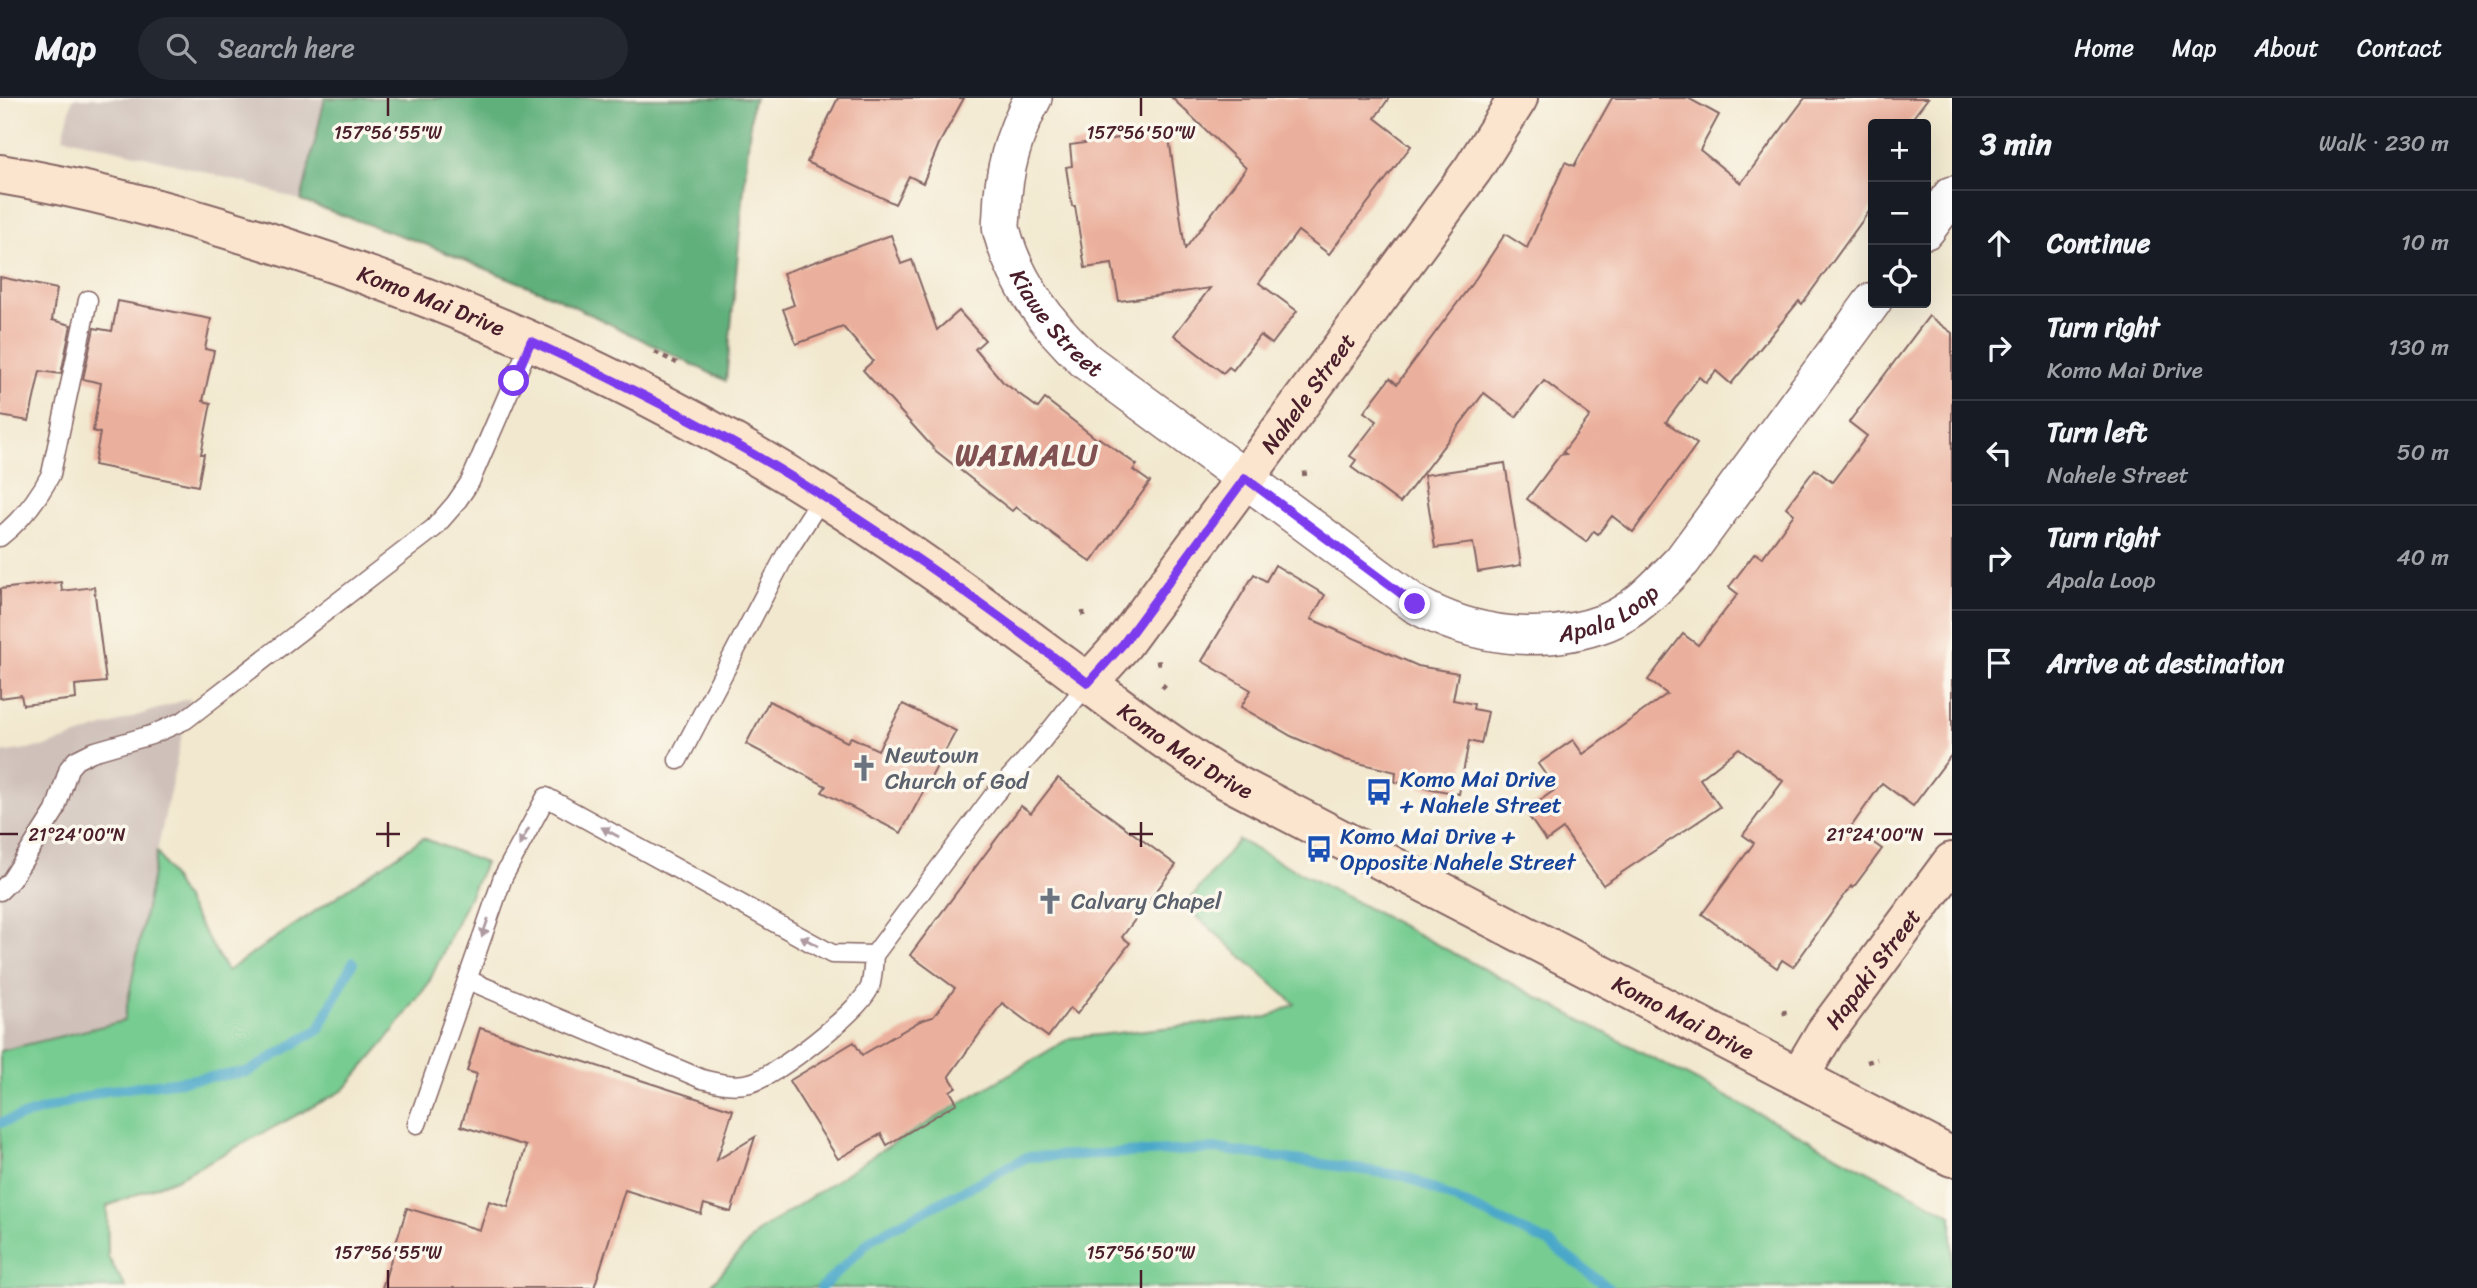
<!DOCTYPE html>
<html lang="en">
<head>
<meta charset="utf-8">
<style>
	:root { --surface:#171b24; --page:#242831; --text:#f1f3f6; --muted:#9ea1a6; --line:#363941 }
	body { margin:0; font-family:Sriracha,sans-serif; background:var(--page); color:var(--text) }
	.controls { position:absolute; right:21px; top:21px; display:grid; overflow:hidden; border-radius:7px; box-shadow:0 7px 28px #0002 }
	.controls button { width:63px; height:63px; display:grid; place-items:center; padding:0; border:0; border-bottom:2px solid var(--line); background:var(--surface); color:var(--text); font:35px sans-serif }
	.stop { position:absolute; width:21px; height:21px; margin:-16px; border:5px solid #7c3aed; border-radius:50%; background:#fff }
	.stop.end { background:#7c3aed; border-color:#fff; box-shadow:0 2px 7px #0008 }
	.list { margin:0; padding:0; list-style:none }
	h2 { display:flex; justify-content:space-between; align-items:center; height:91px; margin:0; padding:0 28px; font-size:30px }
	h2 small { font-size:23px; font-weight:400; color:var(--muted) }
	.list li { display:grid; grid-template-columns:46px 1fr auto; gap:21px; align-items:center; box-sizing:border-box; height:105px; padding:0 28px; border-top:2px solid var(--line) }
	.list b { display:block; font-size:26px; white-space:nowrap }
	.list p { margin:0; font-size:23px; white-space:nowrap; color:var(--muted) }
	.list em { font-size:23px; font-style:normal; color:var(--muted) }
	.icon { flex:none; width:38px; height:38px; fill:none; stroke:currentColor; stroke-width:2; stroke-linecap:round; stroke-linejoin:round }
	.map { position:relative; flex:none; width:1952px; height:1190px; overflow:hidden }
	header { display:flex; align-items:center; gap:42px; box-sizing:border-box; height:98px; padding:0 35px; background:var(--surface); border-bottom:2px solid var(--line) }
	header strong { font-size:33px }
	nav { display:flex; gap:38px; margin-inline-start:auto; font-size:24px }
	.search { width:490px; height:63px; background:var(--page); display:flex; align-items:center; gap:18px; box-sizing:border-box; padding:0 24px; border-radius:38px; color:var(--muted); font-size:26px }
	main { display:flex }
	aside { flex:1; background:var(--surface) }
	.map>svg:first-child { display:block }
	.industrial { fill:#cfc1ba }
	.green { fill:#76cc91; stroke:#60765e; stroke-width:2 }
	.forest { fill:#60b07b; stroke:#556853; stroke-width:2 }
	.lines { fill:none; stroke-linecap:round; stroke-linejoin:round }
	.stream { stroke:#4aa7c9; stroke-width:10 }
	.building { fill:#ebb09d }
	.lane-casing { stroke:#856564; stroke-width:21 }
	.street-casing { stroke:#856564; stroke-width:40 }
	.secondary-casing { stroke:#856564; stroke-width:42 }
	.path { stroke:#856564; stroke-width:4.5; stroke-dasharray:5 5; stroke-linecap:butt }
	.lane { stroke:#fff; stroke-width:18 }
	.street { stroke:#fff; stroke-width:37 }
	.secondary { stroke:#fce5cf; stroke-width:38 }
	.oneway { fill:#ae9aa0 }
	.route { stroke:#7c3aed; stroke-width:9 }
	.ticks { fill:none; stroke:#4a1f2b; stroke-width:2.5 }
	.labels { text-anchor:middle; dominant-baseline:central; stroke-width:7; stroke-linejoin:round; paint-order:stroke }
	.street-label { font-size:23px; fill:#4a1f2b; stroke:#fbf7ec }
	.worship-label { font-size:23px; fill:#5b616d; stroke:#fbf7ec; text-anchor:start }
	.transit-label { font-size:23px; fill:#164399; stroke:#fbf7ec; text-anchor:start }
	.district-label { font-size:30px; font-weight:bold; letter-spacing:2px; fill:#825253; stroke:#fbf7ec }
	.ticks-label { font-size:18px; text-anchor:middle; fill:#4a1f2b; stroke:#fbf7ec; stroke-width:7; stroke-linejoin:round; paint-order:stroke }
</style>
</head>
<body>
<header>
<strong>Map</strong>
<div class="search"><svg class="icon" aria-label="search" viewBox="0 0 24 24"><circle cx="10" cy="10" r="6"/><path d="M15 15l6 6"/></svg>Search here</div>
<nav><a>Home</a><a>Map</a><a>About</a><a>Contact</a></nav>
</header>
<main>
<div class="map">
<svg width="1952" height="1190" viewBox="0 0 1952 1190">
	<rect width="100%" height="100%" fill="#fbf7ec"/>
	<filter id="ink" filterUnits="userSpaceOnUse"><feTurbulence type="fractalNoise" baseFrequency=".0143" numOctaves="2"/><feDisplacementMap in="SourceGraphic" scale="14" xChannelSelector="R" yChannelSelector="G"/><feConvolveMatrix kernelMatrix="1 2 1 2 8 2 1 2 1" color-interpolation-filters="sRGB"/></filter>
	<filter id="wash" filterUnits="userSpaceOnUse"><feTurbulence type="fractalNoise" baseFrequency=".00686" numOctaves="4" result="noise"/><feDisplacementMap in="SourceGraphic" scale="28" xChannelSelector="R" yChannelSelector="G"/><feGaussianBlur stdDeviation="1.57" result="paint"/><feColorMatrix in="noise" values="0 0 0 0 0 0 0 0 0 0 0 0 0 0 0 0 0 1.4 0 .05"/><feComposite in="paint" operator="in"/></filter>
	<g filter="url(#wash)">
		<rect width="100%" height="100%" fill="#f2e8cf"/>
		<g class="industrial">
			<path d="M73,0H325L301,103L260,89L149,59L63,39Z"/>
			<path d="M190,600L157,754L124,923L0,953V655L47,648Z"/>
		</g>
		<g class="green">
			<path d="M423,740L485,765L428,886L384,945L344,992L178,1080L107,1108L108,1159L126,1190H0V953L124,923L157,754L227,873Z"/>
			<path d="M1238,742L1952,1117V1190H708L758,1134L877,1055L1070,940L1268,919L1295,906L1185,808Z"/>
		</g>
		<path class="forest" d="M325,0H755L752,6L726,283L555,199L422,145L301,103Z"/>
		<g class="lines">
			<g class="stream">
				<path d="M0,1025L105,993L248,974L319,931L353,864"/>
				<path d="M821,1190L873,1140L1027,1059L1219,1051L1405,1078L1549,1145L1609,1190"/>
			</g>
		</g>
		<g id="blocks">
			<g class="building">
				<path d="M838,0H964L939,46L923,85L909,78L895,106L807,64Z"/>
				<path d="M1172,0H1389L1375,20L1411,48L1329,156L1298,133L1259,185L1297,213L1272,246L1260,237L1233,272L1229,269L1223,275L1174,237L1210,190L1119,203L1112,166L1085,170L1075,108H1072L1066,69L1072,68L1070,47L1168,33L1185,151L1246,70Z"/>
				<path d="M1612,0H1688L1719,17L1700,52L1741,85L1805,0H1928L1908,26H1873V108L1802,206L1799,203L1731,286L1716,273L1706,285L1699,279L1666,324L1697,346L1633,434L1612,418L1598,436L1594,433L1586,444L1527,401L1560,357L1566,356L1563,354L1590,318L1544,283L1516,319L1484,295L1400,405L1351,369L1356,362L1350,358L1377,323L1364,314L1390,280L1397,286L1476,180L1505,136L1527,150L1565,64L1574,68Z"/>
				<path d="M891,137L901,166L912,162L937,232L959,213L985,242L975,251L1003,284L1038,310L1045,301L1098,342L1099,340L1137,367L1133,372L1150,384L1091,464L1016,409L1012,413L936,353L863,272L873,263L843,229L796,246L783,211L794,207L783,175Z"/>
				<path d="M0,179L57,191L52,222L71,227L61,276L40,273L29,323L0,318Z"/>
				<path d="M118,203L211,221L205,251L214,253L203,303L211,305L201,356H204L198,388L94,367L100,335L93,333L101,285L83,281L94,230L112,233Z"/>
				<path d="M1929,218L1952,235V656L1913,708L1882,685L1851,729L1882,751L1853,790L1851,788L1793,869L1782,862L1777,870L1702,816L1754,745L1743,737L1783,683L1739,650L1700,681L1720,709L1603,787L1563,731L1546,743L1525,713L1556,691L1538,666L1573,642L1583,656L1667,596L1648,582L1683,536L1698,547L1738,496L1729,489L1755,455L1762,460L1794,416L1786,409L1815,371L1832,384L1867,338L1849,324Z"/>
				<path d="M1505,365L1521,467L1478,474L1473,445L1435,450L1424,377Z"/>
				<path d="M1275,467L1325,497L1311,521L1418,568L1458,575L1453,602L1474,606L1473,611L1488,614L1481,646L1469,643L1459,696L1395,684L1396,674L1346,662L1291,638L1241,609L1251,592L1202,563L1254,476L1266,483Z"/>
				<path d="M61,484L62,493L94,489L106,584L75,587L76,601L23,607L21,597L0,600V491Z"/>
				<path d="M769,603L847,644L851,639L878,652L903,606L956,633L901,735L822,694L826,688L746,646Z"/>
				<path d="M1058,680L1176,767L1122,839L1130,845L1077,916L1070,910L1048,939L1002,905L949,978L956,989L950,993L957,1005L887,1047L881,1036L838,1061L789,983L854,944L862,957L920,923L933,919L955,890L910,857L1021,708L1031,715Z"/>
				<path d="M480,930L733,1012L717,1062L755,1039L731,1114L704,1106L701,1116L625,1092L594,1190H382L407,1110L480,1132L489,1103L508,1109L526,1048L461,1028L477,976L467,973Z"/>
			</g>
		</g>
	</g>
	<g filter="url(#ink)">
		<use href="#blocks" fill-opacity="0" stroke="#856564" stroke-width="2"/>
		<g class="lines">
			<defs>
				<g id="lane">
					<path d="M0,439C23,421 38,401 51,376L88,202"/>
					<path d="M678,662L787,454L823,398"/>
					<path d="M0,793L11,782L55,713L69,670L76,662L92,654L151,637L185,622L434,430L455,406L470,384L531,243"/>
					<path d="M468,882L702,981C717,985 734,989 750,985C775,979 860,913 870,889C873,880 873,867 874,857L993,698L1033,654L1088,585"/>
					<path d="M417,1026L503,779L546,699L832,856L874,857"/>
				</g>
				<g id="street">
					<path id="s1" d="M1033,0C1014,35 1003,73 1002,113C1002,120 1000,128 1002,134C1016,186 1048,227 1086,263L1415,506C1472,539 1544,548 1607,524C1637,512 1660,485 1682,463L1873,203"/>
					<path d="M1926,132L1952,97"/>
				</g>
				<g id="secondary">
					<path id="s2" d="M0,76C91,91 181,116 269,144C463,206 650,289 822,398C904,450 983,507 1061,565C1115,605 1167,646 1225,681L1952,1059"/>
					<path id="s3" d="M1088,585L1123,546L1473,71L1518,0"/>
					<path id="s4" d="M1799,979L1825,935L1952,764"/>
				</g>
			</defs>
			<use href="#lane" class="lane-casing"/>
			<use href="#street" class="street-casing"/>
			<use href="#secondary" class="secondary-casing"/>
			<g class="path">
				<path d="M655,254L677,265"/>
				<path d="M1302,376L1312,375"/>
				<path d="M1083,513L1084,523"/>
				<path d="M1156,565L1163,564"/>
				<path d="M1162,590L1168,583"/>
				<path d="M1784,912L1786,920"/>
				<path d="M1867,964L1877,961"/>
			</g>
			<use href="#lane" class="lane"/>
			<use href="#street" class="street"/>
			<use href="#secondary" class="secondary"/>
		</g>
		<defs><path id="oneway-solid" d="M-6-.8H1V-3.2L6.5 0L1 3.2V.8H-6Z" transform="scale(1.75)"/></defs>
		<g class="oneway">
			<use href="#oneway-solid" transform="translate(610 734) rotate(-151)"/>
			<use href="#oneway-solid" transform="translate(524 739) rotate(119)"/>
			<use href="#oneway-solid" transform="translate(485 830) rotate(109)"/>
			<use href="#oneway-solid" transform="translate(809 843) rotate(-151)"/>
		</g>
	</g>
	<g class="lines" filter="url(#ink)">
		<path class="route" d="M514,283L531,243C615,282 698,323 777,370C885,435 988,509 1088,585L1123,546L1245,380L1415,506"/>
	</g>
	<path class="ticks" d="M388,0V18M1141,0V18M388,724V749M1141,724V749M0,736H18M376,736H400M1129,736H1153M1934,736H1952M388,1172V1190M1141,1172V1190"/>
	<defs>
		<symbol id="church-bare" viewBox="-9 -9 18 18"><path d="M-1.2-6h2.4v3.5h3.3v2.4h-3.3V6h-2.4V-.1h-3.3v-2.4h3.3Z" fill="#6b7280" stroke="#fbf7ec" stroke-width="2.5" paint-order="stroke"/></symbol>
		<symbol id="bus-bare" viewBox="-9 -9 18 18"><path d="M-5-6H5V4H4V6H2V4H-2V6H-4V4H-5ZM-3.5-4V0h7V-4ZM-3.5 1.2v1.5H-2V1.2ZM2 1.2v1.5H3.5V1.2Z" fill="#1a4fb4" stroke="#fbf7ec" stroke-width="2.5" paint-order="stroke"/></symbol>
	</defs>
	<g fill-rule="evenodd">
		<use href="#church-bare" x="845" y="651" width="38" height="38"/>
		<use href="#bus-bare" x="1360" y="675" width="38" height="38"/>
		<use href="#bus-bare" x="1300" y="732" width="38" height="38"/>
		<use href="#church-bare" x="1031" y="784" width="38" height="38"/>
	</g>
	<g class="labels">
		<g class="street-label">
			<text stroke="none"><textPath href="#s2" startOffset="450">Komo Mai Drive</textPath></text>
			<text stroke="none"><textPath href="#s1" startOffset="247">Kiawe Street</textPath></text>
			<text stroke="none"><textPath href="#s3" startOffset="364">Nahele Street</textPath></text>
			<text stroke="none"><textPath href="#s1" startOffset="908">Apala Loop</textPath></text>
			<text stroke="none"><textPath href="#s2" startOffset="1332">Komo Mai Drive</textPath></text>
			<text stroke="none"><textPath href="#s4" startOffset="131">Hapaki Street</textPath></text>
			<text stroke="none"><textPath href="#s2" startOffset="1897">Komo Mai Drive</textPath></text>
		</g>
		<g class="worship-label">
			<text x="885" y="657">Newtown<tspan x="885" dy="26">Church of God</tspan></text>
			<text x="1071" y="803">Calvary Chapel</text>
		</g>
		<g class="transit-label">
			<text x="1400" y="681">Komo Mai Drive<tspan x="1400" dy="26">+ Nahele Street</tspan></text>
			<text x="1340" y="738">Komo Mai Drive +<tspan x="1340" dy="26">Opposite Nahele Street</tspan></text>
		</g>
		<g class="district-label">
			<text x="1027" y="357">WAIMALU</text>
		</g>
	</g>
	<g class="ticks-label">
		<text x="388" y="41">157°56'55"W</text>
		<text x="1141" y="41">157°56'50"W</text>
		<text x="77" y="743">21°24'00"N</text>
		<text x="1875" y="743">21°24'00"N</text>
		<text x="388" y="1161">157°56'55"W</text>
		<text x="1141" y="1161">157°56'50"W</text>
	</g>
</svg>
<div class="controls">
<button>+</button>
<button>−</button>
<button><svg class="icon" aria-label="locate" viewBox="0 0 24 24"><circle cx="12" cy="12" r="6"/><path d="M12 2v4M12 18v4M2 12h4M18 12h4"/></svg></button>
</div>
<div class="stop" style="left:514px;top:283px"></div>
<div class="stop end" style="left:1415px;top:506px"></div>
</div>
<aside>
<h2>3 min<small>Walk · 230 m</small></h2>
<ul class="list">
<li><svg class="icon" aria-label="ahead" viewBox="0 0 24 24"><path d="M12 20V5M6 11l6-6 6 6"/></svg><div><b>Continue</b></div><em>10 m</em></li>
<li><svg class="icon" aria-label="right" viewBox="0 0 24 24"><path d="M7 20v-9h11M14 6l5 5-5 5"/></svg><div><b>Turn right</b><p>Komo Mai Drive</p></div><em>130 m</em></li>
<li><svg class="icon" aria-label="left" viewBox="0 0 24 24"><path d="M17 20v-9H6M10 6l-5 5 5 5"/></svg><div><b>Turn left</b><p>Nahele Street</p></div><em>50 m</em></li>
<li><svg class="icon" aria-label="right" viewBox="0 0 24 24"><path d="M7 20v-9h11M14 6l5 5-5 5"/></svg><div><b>Turn right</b><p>Apala Loop</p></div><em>40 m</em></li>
<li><svg class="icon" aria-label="arrive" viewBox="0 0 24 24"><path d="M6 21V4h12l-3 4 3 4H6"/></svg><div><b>Arrive at destination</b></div></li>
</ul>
</aside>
</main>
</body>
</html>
